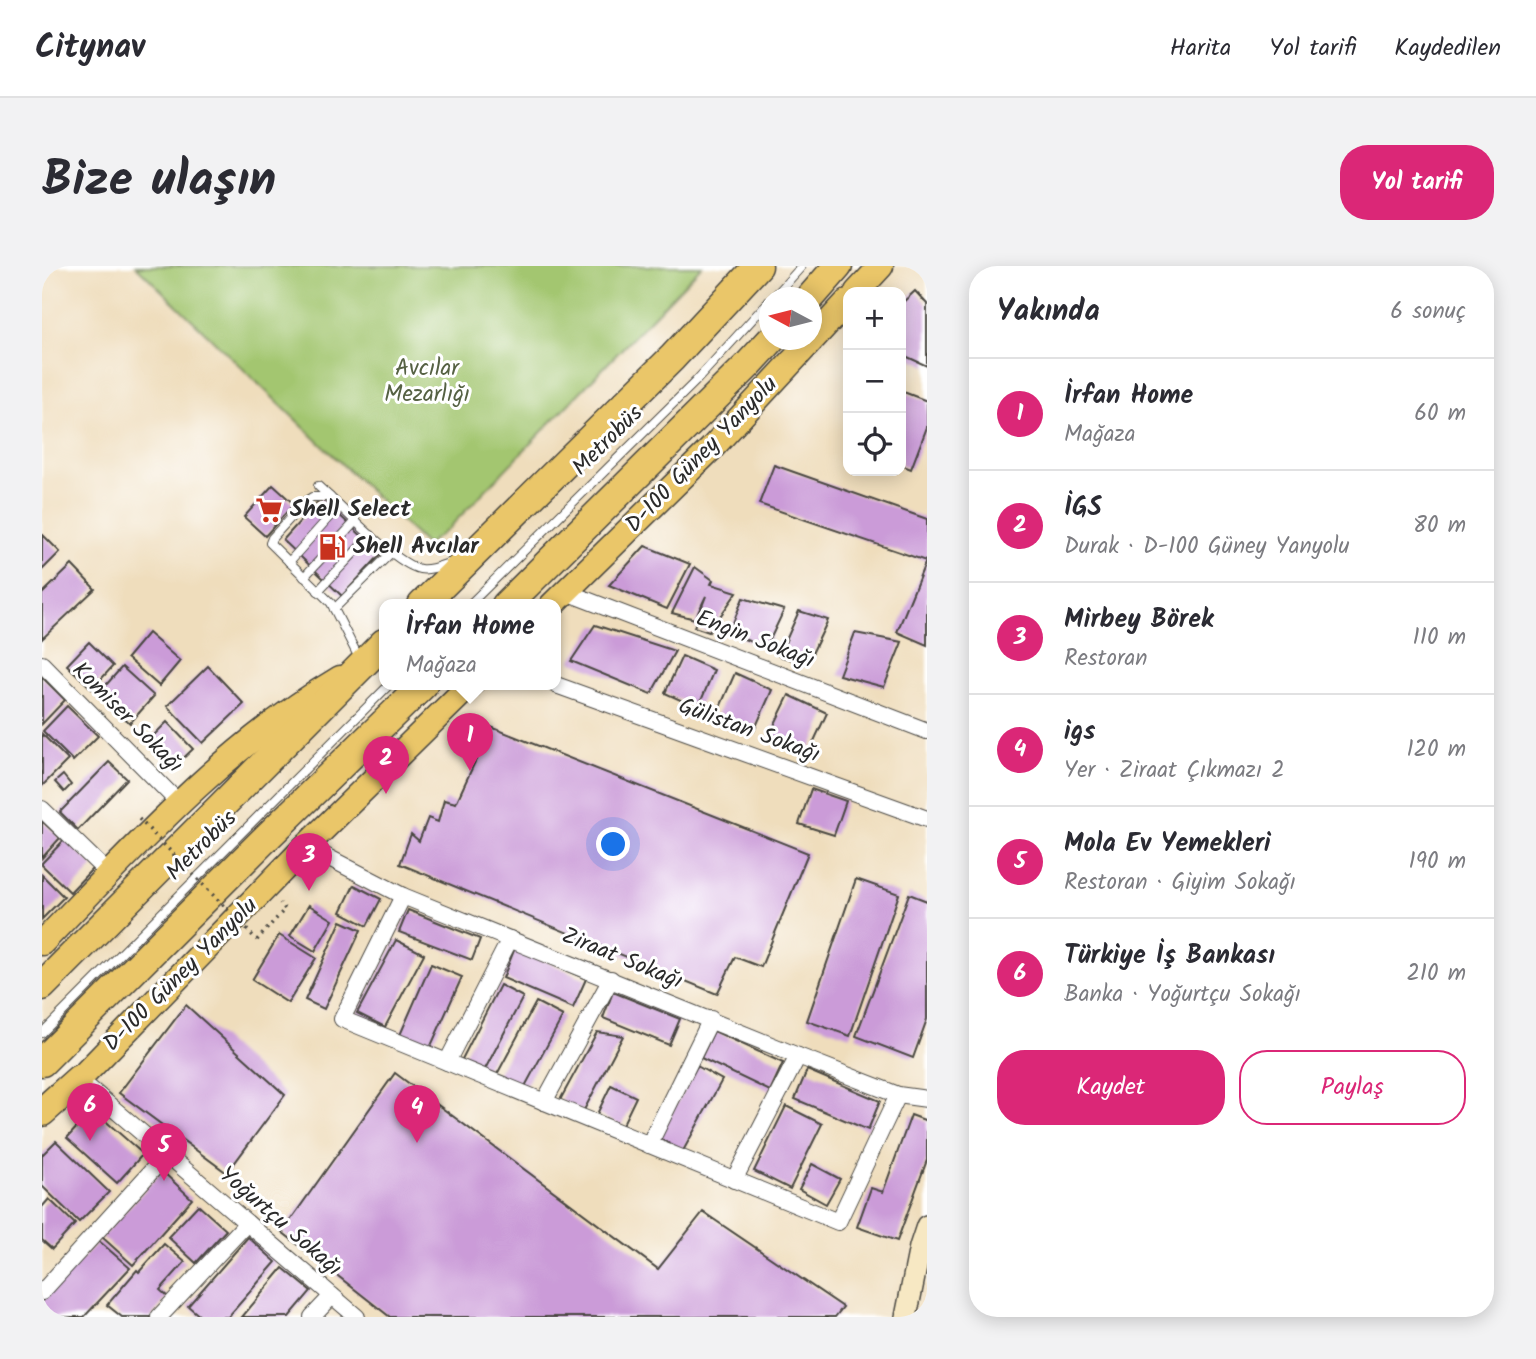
<!DOCTYPE html>
<html lang="tr">
<head>
<meta charset="utf-8">
<style>
	:root { --surface:#fff; --page:#f2f2f3; --text:#2b2b33; --muted:#7c7c81; --line:#e1e1e2; --accent:#db2777 }
	body { margin:0; font-family:Kalam,sans-serif; background:var(--page); color:var(--text) }
	.controls { position:absolute; right:21px; top:21px; display:grid; overflow:hidden; border-radius:14px; box-shadow:0 4px 18px #0003 }
	.controls button { width:63px; height:63px; display:grid; place-items:center; padding:0; border:0; border-bottom:2px solid var(--line); background:var(--surface); color:var(--text); font:35px sans-serif }
	.compass { position:absolute; left:717px; top:21px; width:63px; height:63px; border-radius:50%; background:var(--surface); box-shadow:0 4px 18px #0003; rotate:277deg }
	.you { position:absolute; left:572px; top:579px; width:24px; height:24px; margin:-18px; border:5px solid #fff; border-radius:50%; background:#1a73e8; box-shadow:0 0 0 10px #1a73e833 }
	.badge { display:grid; place-items:center; width:46px; height:46px; border-radius:50%; background:var(--accent); color:#fff; font-size:23px; font-weight:700 }
	.pin { position:absolute; translate:-50% -58px; filter:drop-shadow(0 2px 4px #0008) }
	.pin::after { content:''; position:absolute; top:37px; width:24px; height:21px; background:inherit; clip-path:polygon(0 0,100% 0,50% 100%) }
	.popup { position:absolute; left:337px; top:333px; width:182px; height:91px; box-sizing:border-box; display:grid; place-content:center; border-radius:14px; background:var(--surface); filter:drop-shadow(0 2px 5px #0005); font-size:23px; white-space:nowrap; color:var(--muted) }
	.popup b { font-size:26px; color:var(--text) }
	.popup::after { content:''; position:absolute; left:50%; top:100%; margin-left:-14px; border:14px solid transparent; border-top-color:var(--surface) }
	.list { margin:0; padding:0; list-style:none }
	h2 { display:flex; justify-content:space-between; align-items:center; height:91px; margin:0; padding:0 28px; font-size:30px }
	h2 small { font-size:23px; font-weight:400; color:var(--muted) }
	.list li { display:grid; grid-template-columns:46px 1fr auto; gap:21px; align-items:center; box-sizing:border-box; height:112px; padding:0 28px; border-top:2px solid var(--line) }
	.list b { display:block; font-size:26px; white-space:nowrap }
	.list p { margin:0; font-size:23px; white-space:nowrap; color:var(--muted) }
	.list em { font-size:23px; font-style:normal; color:var(--muted) }
	.actions { display:flex; gap:14px; padding:21px 28px }
	.actions a { flex:1; padding:16px 0; border:2px solid var(--accent); border-radius:28px; text-align:center; font-size:24px; color:var(--accent) }
	.actions .main { background:var(--accent); color:#fff }
	.icon { flex:none; width:38px; height:38px; fill:none; stroke:currentColor; stroke-width:2; stroke-linecap:round; stroke-linejoin:round }
	.map { position:relative; flex:none; width:885px; height:1051px; overflow:hidden; border-radius:28px }
	header { display:flex; align-items:center; gap:42px; box-sizing:border-box; height:98px; padding:0 35px; background:var(--surface); border-bottom:2px solid var(--line) }
	header strong { font-size:33px }
	nav { display:flex; gap:38px; margin-inline-start:auto; font-size:24px }
	.intro { display:flex; align-items:center; justify-content:space-between; box-sizing:border-box; height:168px; padding:0 42px }
	h1 { margin:0; font-size:49px }
	.button { padding:18px 32px; border-radius:28px; background:var(--accent); color:#fff; font-size:24px; font-weight:700 }
	main { display:flex; gap:42px; padding:0 42px }
	aside { flex:1; background:var(--surface); border-radius:28px; box-shadow:0 4px 18px #0003 }
	.map>svg:first-child { display:block }
	.green { fill:#a3c66f; stroke:#67784d; stroke-width:2 }
	.building { fill:#cb9bd8 }
	.lines { fill:none; stroke-linecap:round; stroke-linejoin:round }
	.lane-casing { stroke:#484641; stroke-width:10 }
	.street-casing { stroke:#484641; stroke-width:18 }
	.secondary-casing { stroke:#484641; stroke-width:24 }
	.primary-casing { stroke:#484641; stroke-width:27 }
	.highway-casing { stroke:#484641; stroke-width:31 }
	.path { stroke:#484641; stroke-width:3.5; stroke-dasharray:2 5; stroke-linecap:butt }
	.lane { stroke:#fff; stroke-width:8 }
	.street { stroke:#fff; stroke-width:16 }
	.secondary { stroke:#f7e8c3; stroke-width:21 }
	.primary { stroke:#eac669; stroke-width:24 }
	.highway { stroke:#eac669; stroke-width:28 }
	.path-bridge { stroke:#484641; stroke-width:3.5; stroke-dasharray:2 5; stroke-linecap:butt }
	.labels { text-anchor:middle; dominant-baseline:central; stroke-width:6; stroke-linejoin:round; paint-order:stroke }
	.park-label { font-size:23px; fill:#556143; stroke:#fff }
	.street-label { font-size:23px; fill:#2b2b2b; stroke:#fff }
	.poi-label { font-size:23px; font-weight:bold; fill:#2b2b2b; stroke:#fff; text-anchor:start }
</style>
</head>
<body>
<header>
<strong>Citynav</strong>
<nav><a>Harita</a><a>Yol tarifi</a><a>Kaydedilen</a></nav>
</header>
<div class="intro"><h1>Bize ulaşın</h1><a class="button">Yol tarifi</a></div>
<main>
<div class="map">
<svg width="885" height="1051" viewBox="0 0 885 1051">
	<rect width="100%" height="100%" fill="#fff"/>
	<filter id="ink" filterUnits="userSpaceOnUse"><feTurbulence type="fractalNoise" baseFrequency=".0143" numOctaves="2"/><feDisplacementMap in="SourceGraphic" scale="14" xChannelSelector="R" yChannelSelector="G"/><feConvolveMatrix kernelMatrix="1 2 1 2 8 2 1 2 1" color-interpolation-filters="sRGB"/></filter>
	<filter id="wash" filterUnits="userSpaceOnUse"><feTurbulence type="fractalNoise" baseFrequency=".00686" numOctaves="4" result="noise"/><feDisplacementMap in="SourceGraphic" scale="28" xChannelSelector="R" yChannelSelector="G"/><feGaussianBlur stdDeviation="1.57" result="paint"/><feColorMatrix in="noise" values="0 0 0 0 0 0 0 0 0 0 0 0 0 0 0 0 0 1.4 0 .05"/><feComposite in="paint" operator="in"/></filter>
	<g filter="url(#wash)">
		<rect width="100%" height="100%" fill="#efddbc"/>
		<path class="green" d="M94,0H660L405,264L384,279Z"/>
		<g id="blocks">
			<g class="building">
				<path d="M873,25L885,38V100L859,88V38Z"/>
				<path d="M859,125L885,135V161L869,203L859,199Z"/>
				<path d="M732,199L885,253V379L855,366L884,295L717,238Z"/>
				<path d="M231,219L252,238L223,270L202,251Z"/>
				<path d="M279,232L339,288L300,330L241,274Z"/>
				<path d="M0,268L18,286L0,304Z"/>
				<path d="M603,280L648,298L625,343L567,319Z"/>
				<path d="M30,299L53,323L0,373V328Z"/>
				<path d="M653,301L671,314L669,318L695,326L667,366L652,361L664,330L653,353L630,347Z"/>
				<path d="M701,332L742,344L724,382L687,367Z"/>
				<path d="M757,345L786,354L765,398L737,390Z"/>
				<path d="M553,359L633,385L609,428L529,395Z"/>
				<path d="M106,367L138,395L117,420L85,392Z"/>
				<path d="M813,367L860,376L842,421L797,409Z"/>
				<path d="M47,376L71,400L50,423L25,399Z"/>
				<path d="M640,390L672,404L656,442L623,427Z"/>
				<path d="M166,400L202,438L161,477L125,440Z"/>
				<path d="M80,401L112,430L88,457L56,428Z"/>
				<path d="M693,407L730,424L712,465L675,448Z"/>
				<path d="M0,411L23,434L0,458Z"/>
				<path d="M747,429L785,447L767,486L728,468Z"/>
				<path d="M25,440L56,470L31,495L1,465Z"/>
				<path d="M125,456L151,483L133,500L107,474Z"/>
				<path d="M449,461L766,587L719,701L693,691L675,728L358,598L369,568L377,575L386,552L396,556L402,534L414,537Z"/>
				<path d="M0,468L26,494L0,520Z"/>
				<path d="M67,496L85,513L36,564L18,546Z"/>
				<path d="M21,509L29,519L22,526L13,516Z"/>
				<path d="M769,523L804,535L792,569L757,558Z"/>
				<path d="M0,555L18,572L0,592Z"/>
				<path d="M23,573L52,601L28,626L0,599V597Z"/>
				<path d="M0,609L22,631L0,653Z"/>
				<path d="M814,613L857,628L808,770L765,755Z"/>
				<path d="M312,619L339,633L325,660L299,646Z"/>
				<path d="M867,628L885,635V753L871,792L814,770Z"/>
				<path d="M267,639L291,654L273,685L248,670Z"/>
				<path d="M366,644L438,673L430,694L357,666Z"/>
				<path d="M299,655L319,664L282,743L263,734Z"/>
				<path d="M237,669L274,692L246,737L210,714Z"/>
				<path d="M354,674L382,688L343,761L315,747Z"/>
				<path d="M473,682L544,713L531,742L461,712Z"/>
				<path d="M389,698L420,711L388,782L358,769Z"/>
				<path d="M458,719L481,731L440,809L418,797Z"/>
				<path d="M571,726L638,753L627,779L561,752Z"/>
				<path d="M494,736L521,750L480,826L453,812Z"/>
				<path d="M144,739L243,829L185,907L77,827Z"/>
				<path d="M672,765L741,797L728,825L659,792Z"/>
				<path d="M555,766L581,770L541,846L518,834Z"/>
				<path d="M655,800L680,814L641,885L616,872Z"/>
				<path d="M765,804L838,835L826,864L753,833Z"/>
				<path d="M353,807L616,1003L661,946L801,1041L793,1051H348L240,966Z"/>
				<path d="M569,819L594,831L580,860L555,848Z"/>
				<path d="M744,840L780,858L748,923L712,905Z"/>
				<path d="M51,844L101,888L75,917L25,872Z"/>
				<path d="M869,849L885,855V894L855,975L815,961L829,922L841,926Z"/>
				<path d="M14,875L67,926L37,956L0,920V889Z"/>
				<path d="M770,898L798,913L784,938L757,923Z"/>
				<path d="M120,905L150,933L91,999L60,971Z"/>
				<path d="M7,933L33,958L10,983L0,974V941Z"/>
				<path d="M156,939L184,964L154,997L126,971Z"/>
				<path d="M206,971L234,996L186,1051H159L146,1040Z"/>
				<path d="M57,975L88,1002L42,1051H8L0,1044V1035Z"/>
				<path d="M122,978L143,996L118,1024L126,1031L109,1051H80L65,1039L95,1004L97,1006Z"/>
				<path d="M241,1002L269,1025L247,1051H200Z"/>
			</g>
		</g>
	</g>
	<g filter="url(#ink)">
		<use href="#blocks" fill-opacity="0" stroke="#484641" stroke-width="2"/>
		<g class="lines">
			<defs>
				<g id="lane">
					<path d="M731,32L760,0"/>
					<path d="M276,220L288,231"/>
					<path d="M247,296L297,240"/>
					<path d="M262,311L314,255"/>
					<path d="M276,325L329,269"/>
					<path d="M427,339L653,116L727,35"/>
					<path d="M292,343L349,287"/>
					<path d="M318,394L289,337L228,277L230,272L264,235L270,231H288C306,248 356,299 378,303C388,305 400,299 410,296"/>
					<path d="M0,767L347,419"/>
				</g>
				<g id="street">
					<path d="M524,326L885,465"/>
					<path d="M0,398L137,537"/>
					<path d="M514,419L885,553"/>
					<path d="M0,543L67,608"/>
					<path d="M264,580L361,630L756,790L856,829L885,833"/>
					<path d="M361,630L300,753L796,956L856,829"/>
					<path d="M405,796L468,673"/>
					<path d="M37,813L315,1051"/>
					<path d="M502,836L569,713"/>
					<path d="M607,879L669,753"/>
					<path d="M692,914L756,790"/>
					<path d="M0,1026L125,888"/>
					<path d="M117,1051L205,957"/>
					<path d="M270,1051L290,1030"/>
				</g>
				<path id="secondary" d="M864,1051L878,981L885,960"/>
				<g id="primary">
					<path d="M815,26L839,0"/>
					<path d="M510,339L669,183L806,35"/>
					<path d="M0,677C93,581 183,480 298,412"/>
					<path d="M24,827L264,580L428,419"/>
				</g>
				<g id="highway">
					<path d="M768,32L796,0"/>
					<path d="M380,339L630,92L716,0"/>
					<path d="M464,339L706,99L729,74"/>
					<path d="M0,720L342,377"/>
					<path d="M0,796L220,576L381,419"/>
					<path d="M0,846L37,813"/>
				</g>
			</defs>
			<use href="#lane" class="lane-casing"/>
			<use href="#street" class="street-casing"/>
			<use href="#secondary" class="secondary-casing"/>
			<use href="#primary" class="primary-casing"/>
			<use href="#highway" class="highway-casing"/>
			<path class="path" d="M215,674L243,643L238,637"/>
			<use href="#lane" class="lane"/>
			<use href="#street" class="street"/>
			<use href="#secondary" class="secondary"/>
			<use href="#primary" class="primary"/>
			<use href="#highway" class="highway"/>
			<path class="path-bridge" d="M97,553L215,674"/>
		</g>
	</g>
	<defs>
		<symbol id="supermarket-bare" viewBox="-9 -9 18 18"><path d="M-6-5.5h2.5l.6 2H6L4.5 2H-2.5L-4.4-4H-6ZM-1.5 3.2a1.3 1.3 0 1 0 .1 0ZM3 3.2a1.3 1.3 0 1 0 .1 0Z" fill="#c8321e" stroke="#fff" stroke-width="2.5" paint-order="stroke"/></symbol>
		<symbol id="fuel-bare" viewBox="-9 -9 18 18"><path d="M-5.5-6h7V0h2V4h1.3V-2.5L3-4.5l.8-.8L6-3V5H2.5V1h-1V6h-7ZM-4.2-4.7v3.2H.2V-4.7Z" fill="#c8321e" stroke="#fff" stroke-width="2.5" paint-order="stroke"/></symbol>
	</defs>
	<g fill-rule="evenodd">
		<use href="#supermarket-bare" x="208" y="225" width="38" height="38"/>
		<use href="#fuel-bare" x="271" y="262" width="38" height="38"/>
	</g>
	<g class="labels">
		<g class="park-label">
			<text x="385" y="103">Avcılar<tspan x="385" dy="26">Mezarlığı</tspan></text>
		</g>
		<g class="street-label">
			<text transform="translate(566 175) rotate(-45)">Metrobüs</text>
			<text transform="translate(660 189) rotate(-46)">D-100 Güney Yanyolu</text>
			<text transform="translate(713 374) rotate(21)">Engin Sokağı</text>
			<text transform="translate(85 452) rotate(45)">Komiser Sokağı</text>
			<text transform="translate(707 465) rotate(20)">Gülistan Sokağı</text>
			<text transform="translate(160 580) rotate(-45)">Metrobüs</text>
			<text transform="translate(580 693) rotate(22)">Ziraat Sokağı</text>
			<text transform="translate(139 709) rotate(-45)">D-100 Güney Yanyolu</text>
			<text transform="translate(238 956) rotate(41)">Yoğurtçu Sokağı</text>
		</g>
		<g class="poi-label">
			<text x="248" y="244">Shell Select</text>
			<text x="311" y="281">Shell Avcılar</text>
		</g>
	</g>
</svg>
<div class="controls">
<button>+</button>
<button>−</button>
<button><svg class="icon" aria-label="locate" viewBox="0 0 24 24"><circle cx="12" cy="12" r="6"/><path d="M12 2v4M12 18v4M2 12h4M18 12h4"/></svg></button>
</div>
<svg class="compass" viewBox="-18 -18 36 36"><path d="M0-13l5 13h-10z" fill="#e53935"/><path d="M0 13l5-13h-10z" fill="#7c7c81"/></svg>
<div class="you"></div>
<div class="pin badge" style="left:428px;top:505px">1</div>
<div class="popup"><b>İrfan Home</b>Mağaza</div>
<div class="pin badge" style="left:344px;top:528px">2</div>
<div class="pin badge" style="left:267px;top:625px">3</div>
<div class="pin badge" style="left:375px;top:877px">4</div>
<div class="pin badge" style="left:122px;top:915px">5</div>
<div class="pin badge" style="left:48px;top:875px">6</div>
</div>
<aside>
<h2>Yakında<small>6 sonuç</small></h2>
<ul class="list">
<li><span class="badge">1</span><div><b>İrfan Home</b><p>Mağaza</p></div><em>60 m</em></li>
<li><span class="badge">2</span><div><b>İGS</b><p>Durak · D-100 Güney Yanyolu</p></div><em>80 m</em></li>
<li><span class="badge">3</span><div><b>Mirbey Börek</b><p>Restoran</p></div><em>110 m</em></li>
<li><span class="badge">4</span><div><b>igs</b><p>Yer · Ziraat Çıkmazı 2</p></div><em>120 m</em></li>
<li><span class="badge">5</span><div><b>Mola Ev Yemekleri</b><p>Restoran · Giyim Sokağı</p></div><em>190 m</em></li>
<li><span class="badge">6</span><div><b>Türkiye İş Bankası</b><p>Banka · Yoğurtçu Sokağı</p></div><em>210 m</em></li>
</ul>
<div class="actions"><a class="main">Kaydet</a><a>Paylaş</a></div>
</aside>
</main>
</body>
</html>
